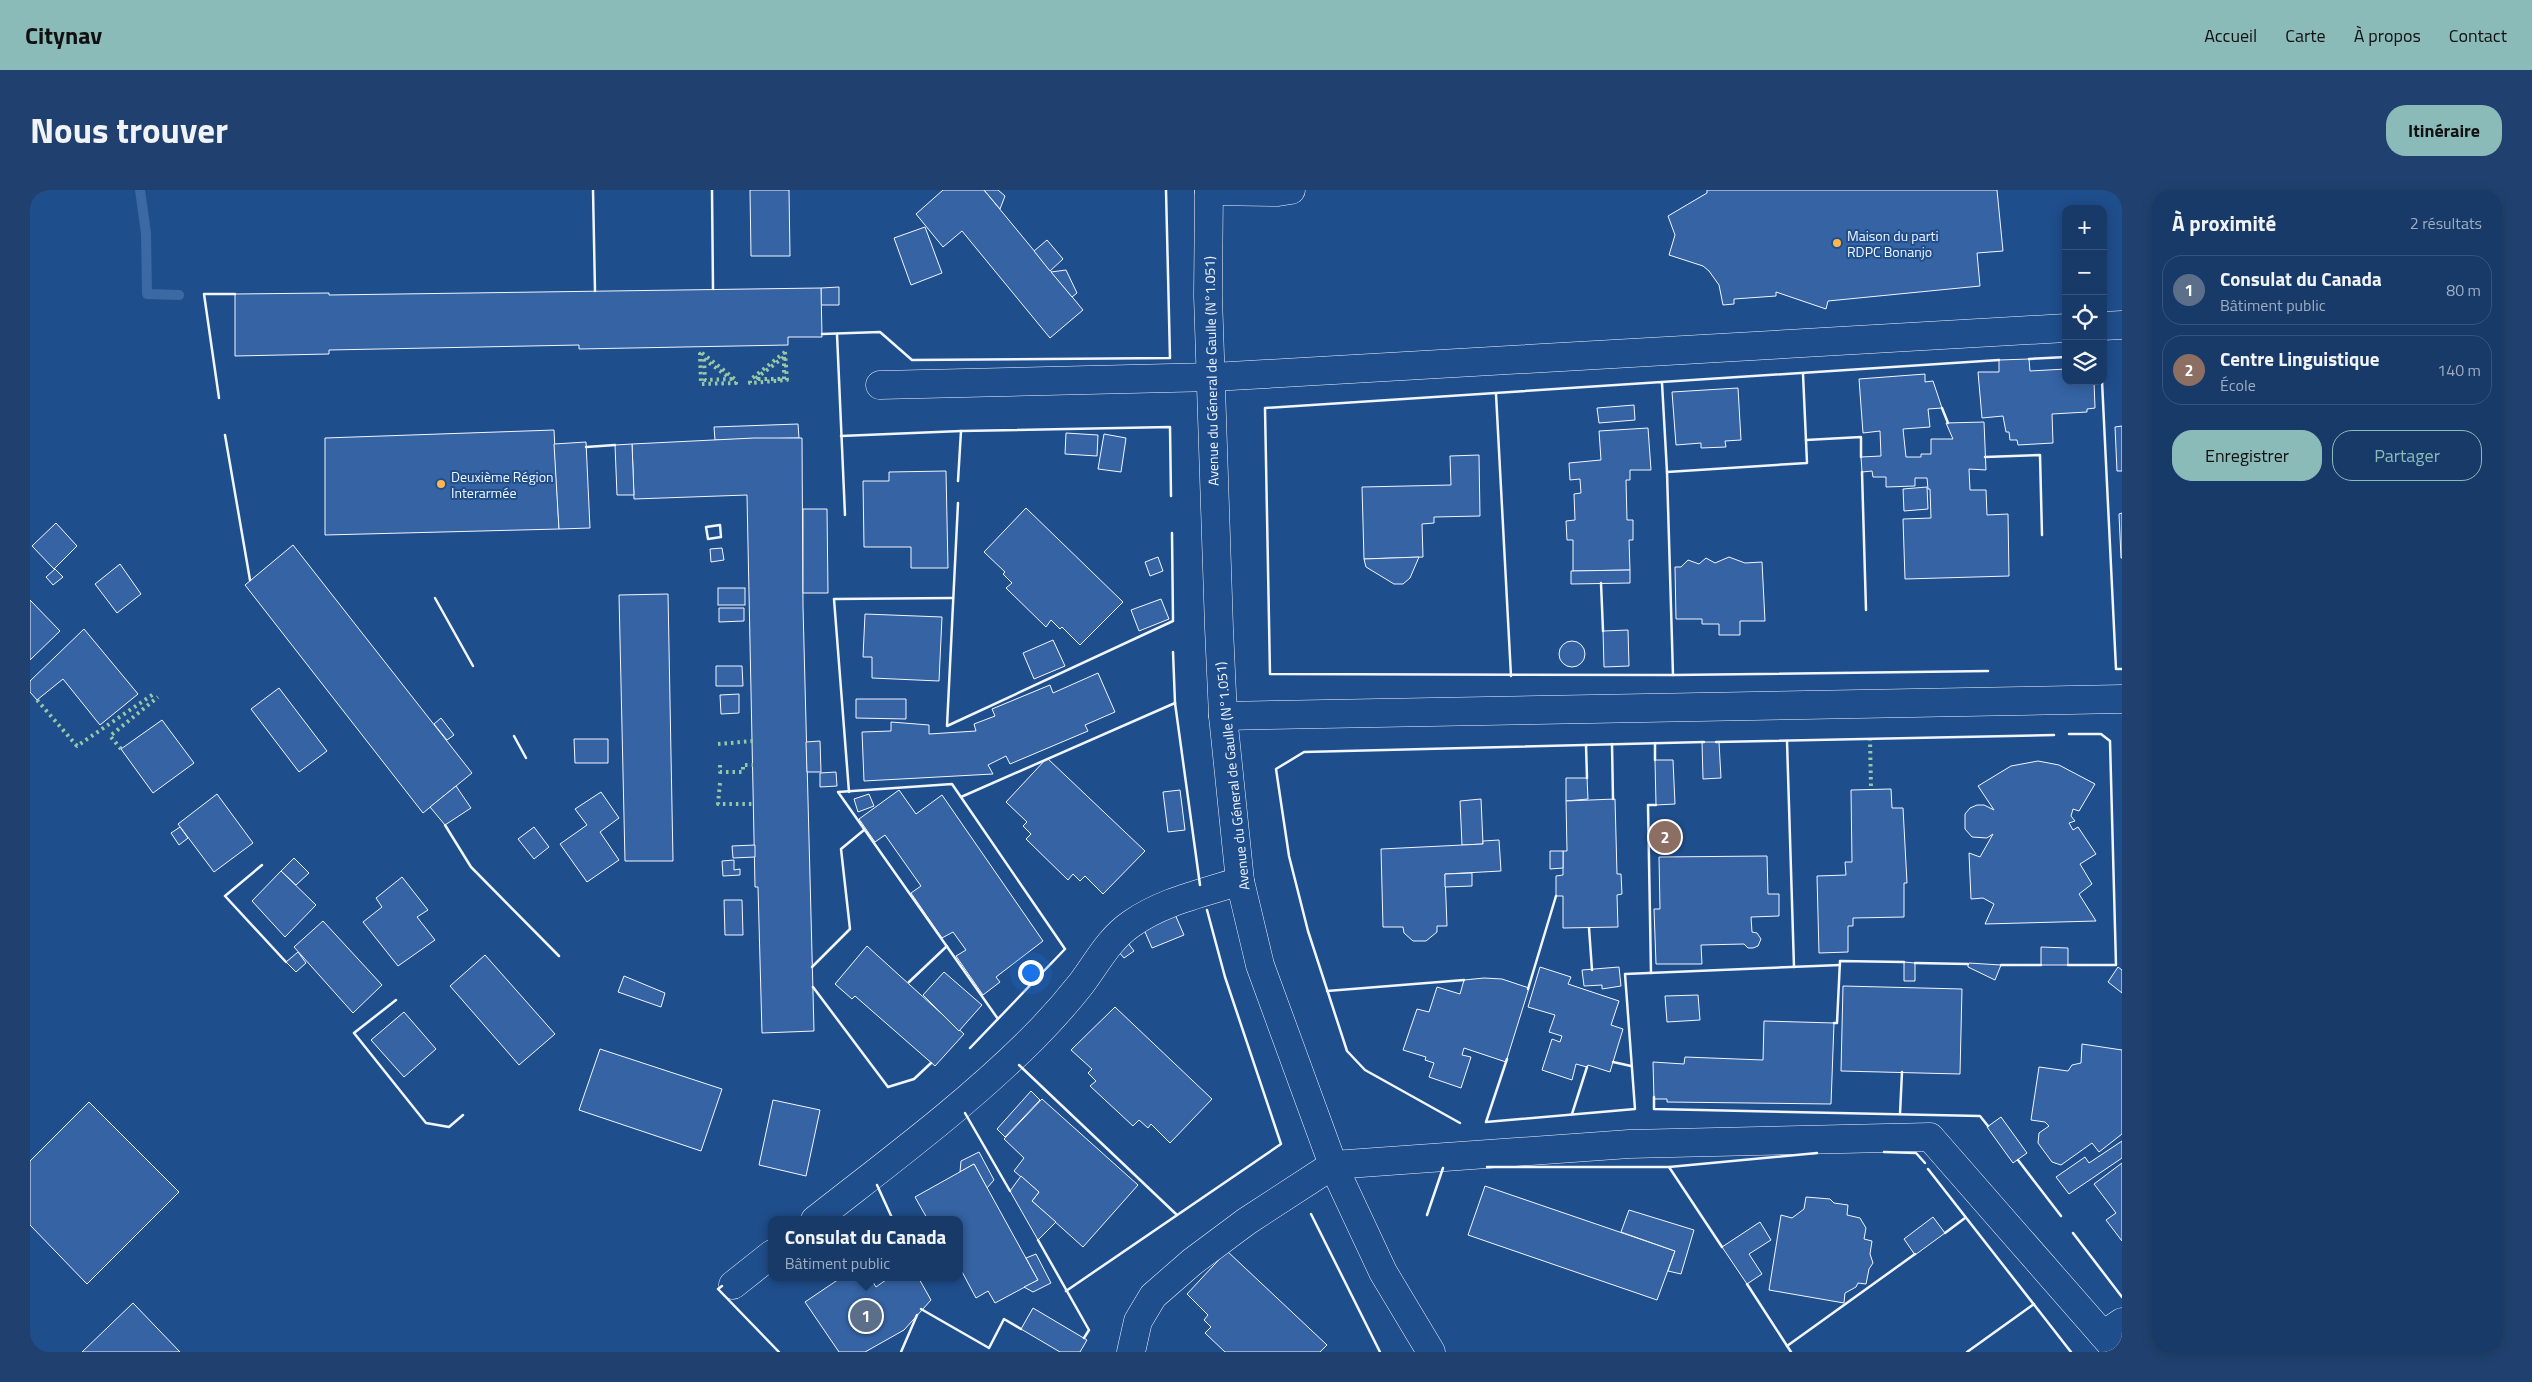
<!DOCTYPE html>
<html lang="fr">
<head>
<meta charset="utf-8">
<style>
	:root { --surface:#173a69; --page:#20416f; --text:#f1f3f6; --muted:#9eadc0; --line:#36547d; --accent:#8bbbb9 }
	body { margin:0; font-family:"Titillium Web",sans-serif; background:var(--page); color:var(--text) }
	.controls { position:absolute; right:15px; top:15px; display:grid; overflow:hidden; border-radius:10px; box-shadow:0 2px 12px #0003 }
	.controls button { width:45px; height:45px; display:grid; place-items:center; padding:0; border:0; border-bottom:1px solid var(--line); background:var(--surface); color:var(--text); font:25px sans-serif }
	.you { position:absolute; left:1000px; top:782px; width:18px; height:18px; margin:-12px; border:4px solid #fff; border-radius:50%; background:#1a73e8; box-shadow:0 0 0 8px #1a73e833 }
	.badge { display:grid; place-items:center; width:32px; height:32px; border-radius:50%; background:var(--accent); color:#fff; font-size:16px; font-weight:700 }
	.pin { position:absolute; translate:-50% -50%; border:2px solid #fff; box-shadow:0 1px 5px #0006 }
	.popup { position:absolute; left:738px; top:1026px; width:195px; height:65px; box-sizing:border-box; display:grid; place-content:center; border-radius:10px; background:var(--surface); filter:drop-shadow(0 1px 4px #0005); font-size:16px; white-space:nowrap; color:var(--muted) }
	.popup b { font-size:19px; color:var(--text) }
	.popup::after { content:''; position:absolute; left:50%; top:100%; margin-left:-10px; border:10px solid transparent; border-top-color:var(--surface) }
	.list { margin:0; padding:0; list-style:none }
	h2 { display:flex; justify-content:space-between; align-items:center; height:65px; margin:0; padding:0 20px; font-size:21px }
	h2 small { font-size:16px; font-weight:400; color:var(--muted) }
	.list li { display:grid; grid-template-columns:32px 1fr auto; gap:15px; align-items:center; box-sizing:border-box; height:70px; margin:0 10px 10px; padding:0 10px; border:1px solid var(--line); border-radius:20px }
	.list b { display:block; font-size:19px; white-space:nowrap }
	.list p { margin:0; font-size:16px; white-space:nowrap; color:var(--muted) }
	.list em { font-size:16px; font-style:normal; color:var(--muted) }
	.actions { display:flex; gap:10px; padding:15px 20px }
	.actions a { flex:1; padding:11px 0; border:1px solid var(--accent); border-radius:20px; text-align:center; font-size:18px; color:var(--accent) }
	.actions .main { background:var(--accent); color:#111 }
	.icon { flex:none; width:28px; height:28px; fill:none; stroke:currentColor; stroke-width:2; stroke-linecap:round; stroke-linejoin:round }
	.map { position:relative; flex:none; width:2092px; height:1162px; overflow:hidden; border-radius:20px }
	header { display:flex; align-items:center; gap:30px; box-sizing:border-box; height:70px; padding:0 25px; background:var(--accent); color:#111 }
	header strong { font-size:24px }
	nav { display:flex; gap:28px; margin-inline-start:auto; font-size:18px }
	.intro { display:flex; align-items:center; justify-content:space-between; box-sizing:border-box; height:120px; padding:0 30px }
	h1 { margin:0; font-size:35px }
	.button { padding:12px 22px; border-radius:20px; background:var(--accent); color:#111; font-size:18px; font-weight:700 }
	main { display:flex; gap:30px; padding:0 30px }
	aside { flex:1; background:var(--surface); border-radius:20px; box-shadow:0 2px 12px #0003 }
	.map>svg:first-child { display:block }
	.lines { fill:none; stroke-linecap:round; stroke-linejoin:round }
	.stream { stroke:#3b69a3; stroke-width:10 }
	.building { fill:#3563a3; stroke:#f2f6ff }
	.street-casing { stroke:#f2f6ff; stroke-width:29 }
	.secondary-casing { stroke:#f2f6ff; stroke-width:29 }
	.street { stroke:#1f4e8c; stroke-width:28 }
	.secondary { stroke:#1f4e8c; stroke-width:28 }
	.hedge { stroke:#97c8a6; stroke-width:4; stroke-dasharray:2.5 4; stroke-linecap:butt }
	.wall { stroke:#f2f6ff; stroke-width:2.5 }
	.poi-dot { fill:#ffb74d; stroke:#1f4e8c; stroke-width:2 }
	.labels { text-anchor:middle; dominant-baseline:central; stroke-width:4; stroke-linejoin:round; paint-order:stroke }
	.poi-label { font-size:14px; fill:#f2f6ff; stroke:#1f4e8c; text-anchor:start }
	.street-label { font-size:14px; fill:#f2f6ff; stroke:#1f4e8c }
</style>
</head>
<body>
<header>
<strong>Citynav</strong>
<nav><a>Accueil</a><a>Carte</a><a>À propos</a><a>Contact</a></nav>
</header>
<div class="intro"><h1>Nous trouver</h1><a class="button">Itinéraire</a></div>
<main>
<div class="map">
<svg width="2092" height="1162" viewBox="0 0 2092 1162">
	<rect width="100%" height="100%" fill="#1f4e8c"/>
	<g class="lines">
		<path class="stream" d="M110,0L116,43L117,104L149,105"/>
	</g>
	<g class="building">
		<path d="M720,0H759L760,66H721Z"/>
		<path d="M913,0H954L1053,120L1020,148L932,41L913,57L886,24Z"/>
		<path d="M954,0H968L975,6L970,19Z"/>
		<path d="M1677,0H1967L1973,61L1947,63L1950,96L1798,111L1796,119L1746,102V106L1704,109V114L1693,115L1689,95L1679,81L1673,76L1639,65L1645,45L1638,26L1677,3Z"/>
		<path d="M895,37L912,83L881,95L864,48Z"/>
		<path d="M1017,50L1033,69L1020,81L1004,61Z"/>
		<path d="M1036,80L1047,103L1042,107L1021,82Z"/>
		<path d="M809,97V115H791V98Z"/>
		<path d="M791,98L792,147H758V155L549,159V155L299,160V164L205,166V104L299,103V105Z"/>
		<path d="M1999,169L2000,181L2036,179V191H2064L2065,218L2057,219V222L2022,224L2023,253L1988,255L1987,250H1980L1979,242H1976L1973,226L1952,228L1948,182H1969V170Z"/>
		<path d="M1895,184V192L1903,191L1912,218L1898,219L1900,237L1873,239L1876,267H1891V264H1901V249H1923L1916,233L1954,232L1956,280L1939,279L1940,300H1956L1957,325L1978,324L1979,386L1875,389L1873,329L1901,328L1900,299H1898L1897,288H1885V296L1856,297V287H1843L1842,281L1832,282L1831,267L1851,266L1850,241L1833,243L1829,189Z"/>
		<path d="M1708,198L1711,250L1695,251L1696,257L1671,258V253L1646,255L1642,202Z"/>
		<path d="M1604,215L1605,230L1569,233L1567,218Z"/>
		<path d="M768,234L769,248L685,250L684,237Z"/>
		<path d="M2092,236V281H2087L2085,237Z"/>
		<path d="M1618,238L1621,280H1600V290H1596L1597,330H1603V350H1599L1600,380L1543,381V350H1537L1536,331L1545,330L1544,304L1551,303L1550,289L1540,290L1539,273L1571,270L1569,241Z"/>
		<path d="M524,240L529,339L295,345V248Z"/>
		<path d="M1036,243L1068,245L1067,266L1035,264Z"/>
		<path d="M1074,244L1096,248L1091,282L1068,279Z"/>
		<path d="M724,248H772L773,417L784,841L732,843L728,697H725L717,305L604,309L602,254Z"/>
		<path d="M556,252L560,338L529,339L524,254Z"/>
		<path d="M602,254L604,305H587L585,255Z"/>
		<path d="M1449,265L1450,326L1404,327V333L1392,334L1393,367L1334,369L1332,297L1421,295L1420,266Z"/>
		<path d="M916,281L918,378H881V357H834L833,291H859V282Z"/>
		<path d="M1897,297L1898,319L1874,321L1873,299Z"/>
		<path d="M996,318L1093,412L1050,455L1032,437L1030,439L1021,430L1016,437L976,398L982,393L973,384L975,382L954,362Z"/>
		<path d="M773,319H797L798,403H773Z"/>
		<path d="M2092,323V368H2091L2089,324Z"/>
		<path d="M26,333L47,356L24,379L2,356Z"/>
		<path d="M263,355L442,583L393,623L215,395Z"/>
		<path d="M692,358L694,370L681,372L680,359Z"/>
		<path d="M1128,367L1133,381L1120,386L1115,372Z"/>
		<path d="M1389,367L1380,388L1373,394H1364L1336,377L1334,369Z"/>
		<path d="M1699,367L1715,373L1732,372L1735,431H1710V445H1689V434H1672V429H1646L1645,377H1651L1658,370L1669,374L1676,368L1685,373Z"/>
		<path d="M90,374L111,404L87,423L65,394Z"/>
		<path d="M25,379L33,387L23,395L16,387Z"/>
		<path d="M1600,380V393L1541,394V381Z"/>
		<rect x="688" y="398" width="27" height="17"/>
		<path d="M638,404L643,671H595L589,405Z"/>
		<path d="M1131,409L1139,429L1109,441L1101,420Z"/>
		<path d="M0,410L30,441L0,470Z"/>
		<path d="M689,418H714V431L689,432Z"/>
		<path d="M835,424L912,427L909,491L842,488V467H833Z"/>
		<path d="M54,439L108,504L70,535L33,489L7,510L0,502V491Z"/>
		<path d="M1598,440L1599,476L1574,477L1573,441Z"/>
		<path d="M1023,450L1035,476L1004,489L993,463Z"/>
		<circle cx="1542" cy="464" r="13"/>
		<path d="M686,476H712L713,496H686Z"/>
		<path d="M1068,483L1085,522L1055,535L1058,541L980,574L976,566L958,575L963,584L834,591L832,542L861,541V532L899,535V544L946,541L944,534L965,526L962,519L1020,495L1023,503Z"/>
		<path d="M249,498L297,561L269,582L221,519Z"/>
		<path d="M709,504V523L691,524L690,505Z"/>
		<path d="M826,509H876V529L826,528Z"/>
		<path d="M411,528L424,545L417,550L404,534Z"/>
		<path d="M132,530L164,573L123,603L91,559Z"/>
		<path d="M544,549H578V573H545Z"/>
		<path d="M790,551L791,582H777L776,552Z"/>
		<path d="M1672,552H1689L1691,588L1673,589Z"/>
		<path d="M1017,568L1115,661L1073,704L1055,686L1050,691L1043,684L1038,690L996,649L1001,644L993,636L997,632L976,612Z"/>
		<path d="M1625,570H1643L1645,614L1626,615Z"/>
		<path d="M2008,571L2029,575L2065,594L2049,621L2043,619L2041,626L2045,631L2039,633L2043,640L2048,637L2066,664L2050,674L2062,694L2049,704L2066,731L1955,734L1964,714L1953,708L1941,709L1939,663L1950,667L1963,644L1957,648L1942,647L1935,639V624L1940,618L1947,615H1954L1964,620L1948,596L1981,576Z"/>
		<path d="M806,582L807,596L790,597V583Z"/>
		<path d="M1536,588H1557L1558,609L1536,611Z"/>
		<path d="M426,596L441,618L415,635L400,617Z"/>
		<path d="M1861,599L1862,618H1873L1877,693H1874V727L1823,728V736H1818V762L1789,763L1787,686L1816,685L1815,672H1822L1821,600Z"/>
		<path d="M869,600L886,624L912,605L1013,751L966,787L970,792L953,805L926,766L936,760L923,742L912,748L881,703L891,696L855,645L845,652L829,629Z"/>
		<path d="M1150,600L1155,640L1138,642L1133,602Z"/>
		<path d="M571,602L589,628L570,642L589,670L557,692L530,654L557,635L545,619Z"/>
		<path d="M187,604L223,653L184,682L148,634Z"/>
		<path d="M839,604L844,616L828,622L824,609Z"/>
		<path d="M1451,609L1453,654L1432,655L1430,611Z"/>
		<path d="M1585,609L1587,684H1591L1592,704L1587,705L1588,737L1533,738V706H1526V686L1533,685V661H1537L1536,611Z"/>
		<path d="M150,637L158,648L149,655L141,643Z"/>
		<path d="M504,637L519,657L504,669L488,649Z"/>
		<path d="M1469,650L1471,681L1415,684L1417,736H1407V742L1396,751H1383L1374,743L1373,737H1353L1351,659L1453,654V651Z"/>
		<path d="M725,655V667L703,668L702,656Z"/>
		<path d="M1520,661H1533V678L1520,679Z"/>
		<path d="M1737,666L1738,704H1749V726L1721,727L1722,742L1727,743L1731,749L1728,756L1723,758H1718L1714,754L1671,755L1672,774H1626L1624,719H1630L1629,667Z"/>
		<path d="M264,668L279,683L266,695L251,681Z"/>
		<path d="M704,670V680L710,679V685L693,686L692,671Z"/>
		<path d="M251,681L286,715L255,747L222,711Z"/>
		<path d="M1442,683V696L1415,697V684Z"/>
		<path d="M372,687L398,720L387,727L405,750L368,776L333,732L352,717L346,708Z"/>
		<path d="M694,710H712L713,745H695Z"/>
		<path d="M1144,722L1154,745L1122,758L1112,735Z"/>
		<path d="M293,731L352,795L323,823L264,757Z"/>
		<path d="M1098,753L1104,761L1094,768L1088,761Z"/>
		<path d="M837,756L934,844L905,876L825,806L822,809L805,794Z"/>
		<path d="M2011,757L2038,758V775H2011Z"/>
		<path d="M268,762L276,773L266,782L256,772Z"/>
		<path d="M455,765L525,844L489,875L420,796Z"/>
		<path d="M1874,772L1885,773V791H1874Z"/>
		<path d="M1938,774L1939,773L1971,775L1965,790L1938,777Z"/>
		<path d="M1510,777L1541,787L1538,794L1589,811L1581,835L1593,839L1580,882L1558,875L1557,877L1546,874L1542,890L1512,880L1522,849L1530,852L1532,846L1519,842L1525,825L1498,817Z"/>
		<path d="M1589,777L1591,796L1572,799V795L1554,796L1552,780Z"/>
		<path d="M2088,777L2092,780V803L2078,792Z"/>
		<path d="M914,782L952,815L929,841L893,805Z"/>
		<path d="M594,786L635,803L631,817L588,802Z"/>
		<path d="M1454,788L1472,789L1499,798L1476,872L1434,858L1432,865L1441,867L1431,898L1399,887L1404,873L1395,870L1396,867L1373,860L1387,819L1399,822L1407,797L1430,804L1434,790Z"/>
		<path d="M1813,796L1932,799L1930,884L1811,881Z"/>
		<path d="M1668,805L1670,830L1637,832L1635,806Z"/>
		<path d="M1085,817L1182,909L1140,953L1121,934L1118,938L1109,930L1103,936L1060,896L1066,891L1058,883L1062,879L1041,860Z"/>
		<path d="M374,822L406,859L374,887L341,850Z"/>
		<path d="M1734,831L1804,833L1801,914L1637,912V909H1624L1623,872L1654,874L1655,867L1733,870Z"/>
		<path d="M2052,854L2092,860V944L2069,962L2062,953L2031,975L2022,972L2008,953L2009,943L2019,936L2015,932L2001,930L2009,877L2038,881L2042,875L2051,873Z"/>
		<path d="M570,859L692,899L671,961L549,920Z"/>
		<path d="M1001,901L1010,910L975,947L967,939Z"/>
		<path d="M1012,909L1108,995L1053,1057L1002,1011L1009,1002L984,981L994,968L974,949Z"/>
		<path d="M743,910L790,920L776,986L729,975Z"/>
		<path d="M59,912L149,1002L57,1094L0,1035V971Z"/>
		<path d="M1971,927L1997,963L1983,973L1957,937Z"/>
		<path d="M2092,951V968L2039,1004L2026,987L2055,967L2059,973Z"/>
		<path d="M949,962L964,990L957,998L944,974L930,982L931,971Z"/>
		<path d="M2092,973V1051L2076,1030L2086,1023L2064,994Z"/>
		<path d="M944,974L1008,1090L965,1113L958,1101L946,1108L930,1078V1030H898L885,1007Z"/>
		<path d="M991,986L1009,1002L1002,1011L1026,1032L1008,1050L980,1001Z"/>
		<path d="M1455,996L1645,1061L1627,1110L1438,1045Z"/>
		<path d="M1776,1007L1800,1009L1804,1013L1818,1015L1817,1025L1830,1028L1836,1038L1834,1049L1842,1051L1840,1064L1843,1073L1839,1079L1836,1094L1828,1093L1826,1097L1815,1103L1814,1113L1739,1100L1751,1025L1762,1028L1774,1019Z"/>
		<path d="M1599,1020L1664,1040L1651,1084L1638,1081L1645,1061L1591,1042Z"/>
		<path d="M1903,1027L1915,1043L1885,1065L1874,1049Z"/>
		<path d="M1730,1032L1741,1050L1719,1064L1732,1084L1717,1094L1692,1057Z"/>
		<path d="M1197,1061L1297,1155L1290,1162H1195L1175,1143L1181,1137L1174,1130L1178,1125L1157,1104Z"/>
		<path d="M1006,1064L1021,1093L1003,1102L994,1097L1008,1090L996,1068Z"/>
		<path d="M812,1087H840L846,1097L860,1087H888L901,1110L874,1140L835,1162H809L775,1112Z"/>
		<path d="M103,1113L150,1162H52Z"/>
		<path d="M1003,1118L1057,1150L1050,1162H1030L991,1139Z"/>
	</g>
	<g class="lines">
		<defs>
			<g id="street">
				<path d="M1179,1L1248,2L1261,0"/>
				<path d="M2073,136L2092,135"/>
				<path d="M850,195L1183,187L2036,138"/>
				<path d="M1193,526L2092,509"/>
				<path d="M785,1030C860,971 936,915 1003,848C1020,831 1036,813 1051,794C1067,773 1078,750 1101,734C1133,711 1174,703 1210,691"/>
				<path d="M703,1095L742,1064"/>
				<path d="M2073,1145L2092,1132"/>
				<path d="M1101,1162L1108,1131L1123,1106L1162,1072L1217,1031L1303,975L1599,954L1900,947L2088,1162"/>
			</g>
			<path id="secondary" d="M1179,0L1178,106L1189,438L1193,526L1210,691L1230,775L1303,975L1353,1082L1401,1162"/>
		</defs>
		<use href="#street" class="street-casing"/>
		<use href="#secondary" class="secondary-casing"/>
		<use href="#street" class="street"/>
		<use href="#secondary" class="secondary"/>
		<g class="hedge">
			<path d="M755,162L757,190L720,193V190Z"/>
			<path d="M672,163L706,190V193L671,194L670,164Z"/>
			<path d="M754,167V189H725Z"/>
			<path d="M674,169L701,189L675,190Z"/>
			<path d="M7,510L47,556L125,503"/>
			<path d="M1840,548L1841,599"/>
			<path d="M688,554L723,551"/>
			<path d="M91,559L80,546L128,507"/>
			<path d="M690,575V582H713V575H723"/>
			<path d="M690,593L688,614H724"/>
		</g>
		<g class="wall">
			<path d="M563,0L565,101"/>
			<path d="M682,0L683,99"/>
			<path d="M792,144L850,142L882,170L1140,168L1136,0"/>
			<path d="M807,144L815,325"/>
			<path d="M1999,169L2036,167"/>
			<path d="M2072,191L2086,479H2092"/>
			<path d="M1632,193L1637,282L1643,485L1240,484L1235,218L1969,170"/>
			<path d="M1466,204L1481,486"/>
			<path d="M189,208L174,104H205"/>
			<path d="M1912,218L1918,233"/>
			<path d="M195,245L220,390"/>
			<path d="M811,246L931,241L1140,237L1141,306"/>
			<path d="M1776,250L1831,247V267"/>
			<path d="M556,257L585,255"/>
			<path d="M1955,267L2010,265L2012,345"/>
			<path d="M1637,282L1777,273L1773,184"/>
			<path d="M1832,282L1836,420"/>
			<path d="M928,291L931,241"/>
			<path d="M928,313L917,536L1143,431L1142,343"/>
			<path d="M690,335L691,347L678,349L676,337Z"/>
			<path d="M1571,393L1573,441"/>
			<path d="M405,408L443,476"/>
			<path d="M1143,462L1145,513L1170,695"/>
			<path d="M1643,485L1958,481"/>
			<path d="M484,546L496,568"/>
			<path d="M1757,551L1764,777"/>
			<path d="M1686,552L2024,545"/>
			<path d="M1625,553V570"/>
			<path d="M1582,554L1583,609"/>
			<path d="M1556,555L1557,588"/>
			<path d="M819,602L804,409L923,408"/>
			<path d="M931,607L1145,513"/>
			<path d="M415,635L441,677L529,766"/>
			<path d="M232,675L195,706L256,772"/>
			<path d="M1559,738L1562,780"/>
			<path d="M1885,773L1938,774"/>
			<path d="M1971,775H2011"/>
			<path d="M2038,775H2086L2080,551L2071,544H2039"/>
			<path d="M782,777L820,739L811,659L834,640"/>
			<path d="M1621,783L1618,615H1626"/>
			<path d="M879,792L917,756"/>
			<path d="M783,797L858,897L884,889L901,873"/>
			<path d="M1498,799L1526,706"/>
			<path d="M1297,801L1434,790"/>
			<path d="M366,810L324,843L396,933L419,937L433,925"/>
			<path d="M1804,833H1807L1810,771L1874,772"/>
			<path d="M940,858L1035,759L922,594L808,602L968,829"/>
			<path d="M1477,869L1456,932L1605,919L1595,784L1810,775"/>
			<path d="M1583,872L1601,876"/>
			<path d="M989,875L1147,1025"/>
			<path d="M1624,907V919L1950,926L1958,936"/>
			<path d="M935,923L980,1001"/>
			<path d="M1542,924L1557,877"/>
			<path d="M1870,924L1872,882"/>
			<path d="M1430,933L1335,880L1317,861L1278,741L1259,666L1246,579L1274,562L1674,552"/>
			<path d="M1854,962L1886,963L1895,973"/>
			<path d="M1988,970L2031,1026"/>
			<path d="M1457,977H1639L1787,963"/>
			<path d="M1639,977L1692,1057"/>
			<path d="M1898,979L2041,1162"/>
			<path d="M847,995L863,1030"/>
			<path d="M1281,1024L1350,1162"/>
			<path d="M1397,1025L1413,978"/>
			<path d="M1915,1043L1935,1028"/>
			<path d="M2043,1043L2092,1107"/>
			<path d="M1008,1050L1059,1140L1054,1148"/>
			<path d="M1717,1094L1761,1162"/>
			<path d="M692,1096L688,1099L749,1162"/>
			<path d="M1036,1101L1251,954L1195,787L1177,720"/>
			<path d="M891,1119L959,1158L974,1129L991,1139"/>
			<path d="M1757,1156L1885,1064"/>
			<path d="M871,1162L887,1125"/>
			<path d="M1937,1162L2004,1114"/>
		</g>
	</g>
	<g class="poi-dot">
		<circle cx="1807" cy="53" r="5"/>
		<circle cx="411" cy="294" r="5"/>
	</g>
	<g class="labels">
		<g class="poi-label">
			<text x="1817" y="45">Maison du parti<tspan x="1817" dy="16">RDPC Bonanjo</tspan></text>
			<text x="421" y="286">Deuxième Région<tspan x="421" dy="16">Interarmée</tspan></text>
		</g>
		<g class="street-label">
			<text transform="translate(1181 181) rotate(-91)">Avenue du Géneral de Gaulle (N°1.051)</text>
			<text transform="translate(1202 586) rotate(-96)">Avenue du Géneral de Gaulle (N°1.051)</text>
		</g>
	</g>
</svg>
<div class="controls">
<button>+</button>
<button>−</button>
<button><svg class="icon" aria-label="locate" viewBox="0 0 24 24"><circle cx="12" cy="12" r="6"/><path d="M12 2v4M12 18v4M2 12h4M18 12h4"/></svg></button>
<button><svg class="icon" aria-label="layers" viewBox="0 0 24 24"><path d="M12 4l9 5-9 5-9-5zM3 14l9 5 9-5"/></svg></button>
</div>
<div class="you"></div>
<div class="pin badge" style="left:836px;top:1126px;background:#5c6f8a">1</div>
<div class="popup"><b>Consulat du Canada</b>Bâtiment public</div>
<div class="pin badge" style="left:1635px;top:647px;background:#8d6e63">2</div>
</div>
<aside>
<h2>À proximité<small>2 résultats</small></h2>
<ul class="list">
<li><span class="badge" style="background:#5c6f8a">1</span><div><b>Consulat du Canada</b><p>Bâtiment public</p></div><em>80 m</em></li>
<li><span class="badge" style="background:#8d6e63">2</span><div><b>Centre Linguistique</b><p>École</p></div><em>140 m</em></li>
</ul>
<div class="actions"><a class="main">Enregistrer</a><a>Partager</a></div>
</aside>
</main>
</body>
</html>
